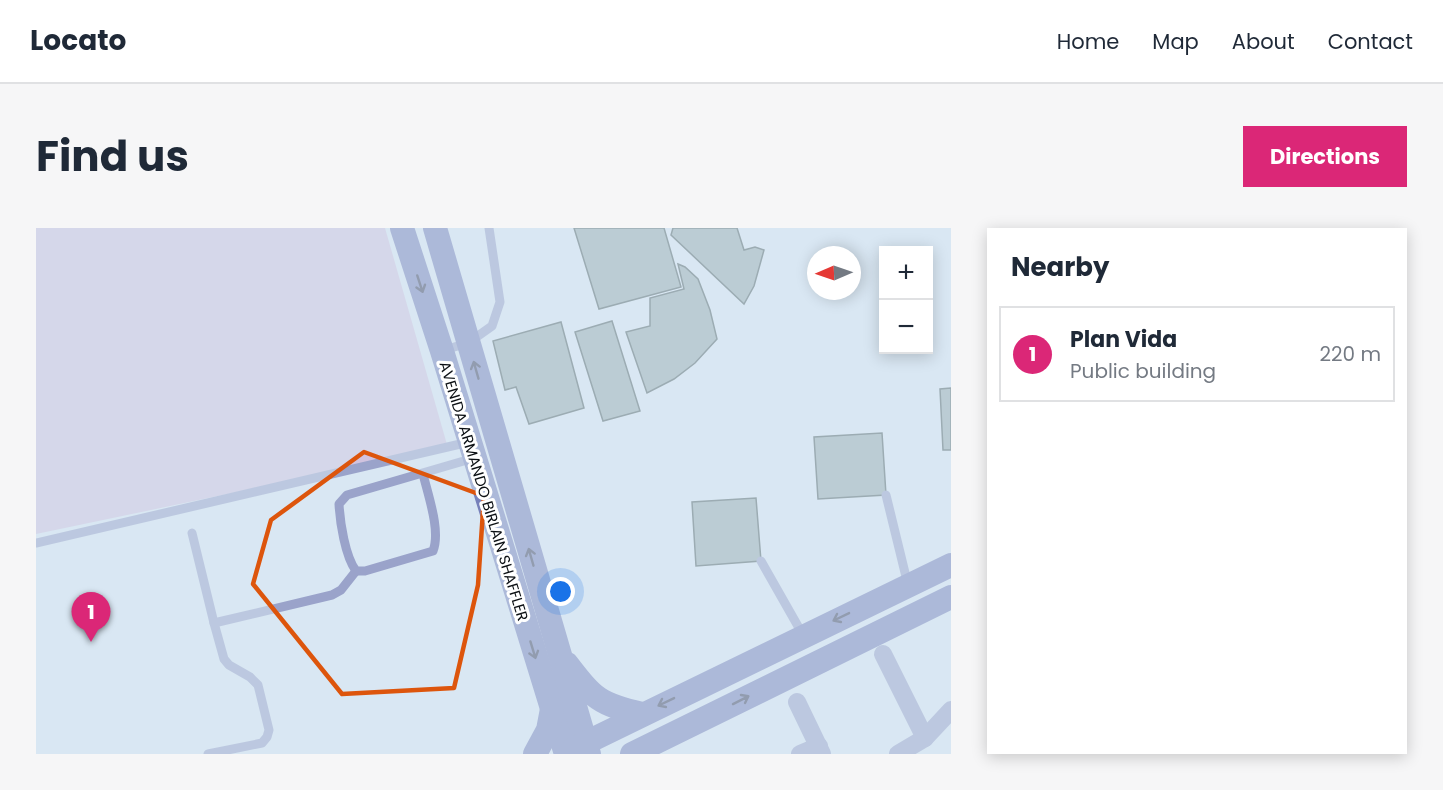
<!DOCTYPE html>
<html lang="en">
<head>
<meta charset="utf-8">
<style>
	:root { --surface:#fff; --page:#f6f6f7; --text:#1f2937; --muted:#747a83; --line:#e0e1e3; --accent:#db2777 }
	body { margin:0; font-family:Poppins,sans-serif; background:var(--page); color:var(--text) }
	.controls { position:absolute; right:18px; top:18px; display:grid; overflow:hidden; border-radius:0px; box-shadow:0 3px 15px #0003 }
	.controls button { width:54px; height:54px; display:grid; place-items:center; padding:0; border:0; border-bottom:2px solid var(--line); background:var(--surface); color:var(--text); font:30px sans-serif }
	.compass { position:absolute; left:771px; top:18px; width:54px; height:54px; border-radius:50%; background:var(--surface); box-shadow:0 3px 15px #0003; rotate:268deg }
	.you { position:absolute; left:525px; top:364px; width:21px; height:21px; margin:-15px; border:4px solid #fff; border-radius:50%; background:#1a73e8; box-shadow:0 0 0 9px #1a73e833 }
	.badge { display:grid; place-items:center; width:39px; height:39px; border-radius:50%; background:var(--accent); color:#fff; font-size:20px; font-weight:700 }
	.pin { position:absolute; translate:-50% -50px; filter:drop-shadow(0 2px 3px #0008) }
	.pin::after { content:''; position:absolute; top:32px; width:21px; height:18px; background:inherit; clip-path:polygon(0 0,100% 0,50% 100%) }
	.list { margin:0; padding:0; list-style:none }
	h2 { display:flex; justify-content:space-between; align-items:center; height:78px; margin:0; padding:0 24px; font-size:26px }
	h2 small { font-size:20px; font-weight:400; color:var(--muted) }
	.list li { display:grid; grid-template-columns:39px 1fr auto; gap:18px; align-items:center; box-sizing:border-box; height:96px; margin:0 12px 12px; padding:0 12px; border:2px solid var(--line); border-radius:0px }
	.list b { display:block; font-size:22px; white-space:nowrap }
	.list p { margin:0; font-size:20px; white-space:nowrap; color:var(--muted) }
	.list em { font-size:20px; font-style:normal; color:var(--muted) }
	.map { position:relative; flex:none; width:915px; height:526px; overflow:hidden; border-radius:0px }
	header { display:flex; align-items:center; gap:36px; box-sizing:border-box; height:84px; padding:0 30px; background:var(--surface); border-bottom:2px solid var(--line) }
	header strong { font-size:28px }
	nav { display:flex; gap:33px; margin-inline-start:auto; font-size:21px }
	.intro { display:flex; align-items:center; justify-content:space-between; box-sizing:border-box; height:144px; padding:0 36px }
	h1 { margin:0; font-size:42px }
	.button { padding:15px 27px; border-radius:0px; background:var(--accent); color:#fff; font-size:21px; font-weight:700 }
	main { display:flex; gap:36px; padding:0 36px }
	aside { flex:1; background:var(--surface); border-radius:0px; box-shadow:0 3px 15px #0003 }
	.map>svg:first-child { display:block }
	.green { fill:#d1c3df }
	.building { fill:#98acaf; stroke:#526467; stroke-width:1.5 }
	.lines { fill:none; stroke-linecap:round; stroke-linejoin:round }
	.lane { stroke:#9aa3ca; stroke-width:9 }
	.street { stroke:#9aa3ca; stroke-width:18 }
	.secondary { stroke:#7781ba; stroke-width:24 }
	.oneway { stroke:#3c425e }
	.marked { fill:none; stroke:#dd550c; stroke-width:4.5; stroke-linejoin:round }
	.labels { text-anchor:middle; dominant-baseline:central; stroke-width:6; stroke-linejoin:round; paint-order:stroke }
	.street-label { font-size:15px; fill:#0b0f13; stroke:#fff }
</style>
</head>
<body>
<header>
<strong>Locato</strong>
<nav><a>Home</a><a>Map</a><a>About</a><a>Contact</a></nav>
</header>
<div class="intro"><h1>Find us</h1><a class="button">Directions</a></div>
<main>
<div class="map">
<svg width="915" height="526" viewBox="0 0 915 526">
	<rect width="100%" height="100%" fill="#d9e7f3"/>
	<path class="green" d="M0,0H349L412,220L0,306Z"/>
	<g class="building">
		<path d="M538,0H628L645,59L563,81Z"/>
		<path d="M637,0H701L708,22L719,19L728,22L718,58L708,76L635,7Z"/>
		<path d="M642,36L649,39L662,51L674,82L681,111L659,135L638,151L611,165L590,104L614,98V70L648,61Z"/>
		<path d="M576,93L604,183L567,193L539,104Z"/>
		<path d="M525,94L548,180L493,196L480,159L469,162L457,113Z"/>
		<path d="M915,160V222H907L904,161Z"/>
		<path d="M846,205L850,267L782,271L778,209Z"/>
		<path d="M720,270L725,333L660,338L656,274Z"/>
	</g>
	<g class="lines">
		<g class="lane">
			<path d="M408,122L432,115L456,98L464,74L453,0"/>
			<path d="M387,246C392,267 405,303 397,323L329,343H320C309,328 304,294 303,276L311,267L438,230"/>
			<path d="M850,267L872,357"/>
			<path d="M156,305L178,395L296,367L305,362L320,343"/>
			<path d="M0,315L433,214"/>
			<path d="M725,333L767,407"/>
			<path d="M172,526L226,515L231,509L233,502L222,457L214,449L193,437L188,431L178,395"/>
		</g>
		<g class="street">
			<path d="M847,426L889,510"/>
			<path d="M761,474L786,526"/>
			<path d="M764,526L783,518"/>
			<path d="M862,526L889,510L915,482"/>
		</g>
		<g class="secondary">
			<path d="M366,0L406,123L530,526"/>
			<path d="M399,0L553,526"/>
			<path d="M531,436C558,471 563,476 606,486"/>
			<path d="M537,521L915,337"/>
			<path d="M499,526L512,502L516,481"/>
			<path d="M596,526L915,369"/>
		</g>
	</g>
	<defs><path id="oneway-shaft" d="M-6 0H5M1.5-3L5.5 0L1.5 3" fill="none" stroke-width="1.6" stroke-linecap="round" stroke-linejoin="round" transform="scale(1.5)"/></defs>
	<g class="oneway">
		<use href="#oneway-shaft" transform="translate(384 56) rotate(72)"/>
		<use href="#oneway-shaft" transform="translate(440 142) rotate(-106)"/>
		<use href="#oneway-shaft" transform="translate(495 329) rotate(-106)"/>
		<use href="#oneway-shaft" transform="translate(805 389) rotate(154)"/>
		<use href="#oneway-shaft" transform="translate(497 422) rotate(73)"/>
		<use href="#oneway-shaft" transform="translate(705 472) rotate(-27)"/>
		<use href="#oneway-shaft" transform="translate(630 474) rotate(154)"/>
	</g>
	<path d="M0 0H915V526H0ZM328,224L448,268L442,357L418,460L306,466L217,356L235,292Z" fill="#d9e7f3" fill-opacity=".55" fill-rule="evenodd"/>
	<path class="marked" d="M328,224L448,268L442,357L418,460L306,466L217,356L235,292Z"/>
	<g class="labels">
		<g class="street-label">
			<text transform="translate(448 263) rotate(73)">AVENIDA ARMANDO BIRLAIN SHAFFLER</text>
		</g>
	</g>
</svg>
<div class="controls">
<button>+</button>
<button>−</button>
</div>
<svg class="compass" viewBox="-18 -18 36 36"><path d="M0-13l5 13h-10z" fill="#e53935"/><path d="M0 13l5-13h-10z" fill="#747a83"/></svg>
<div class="you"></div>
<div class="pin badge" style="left:55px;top:414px">1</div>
</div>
<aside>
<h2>Nearby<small></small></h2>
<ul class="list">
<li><span class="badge">1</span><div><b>Plan Vida</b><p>Public building</p></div><em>220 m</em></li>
</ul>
</aside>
</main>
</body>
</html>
